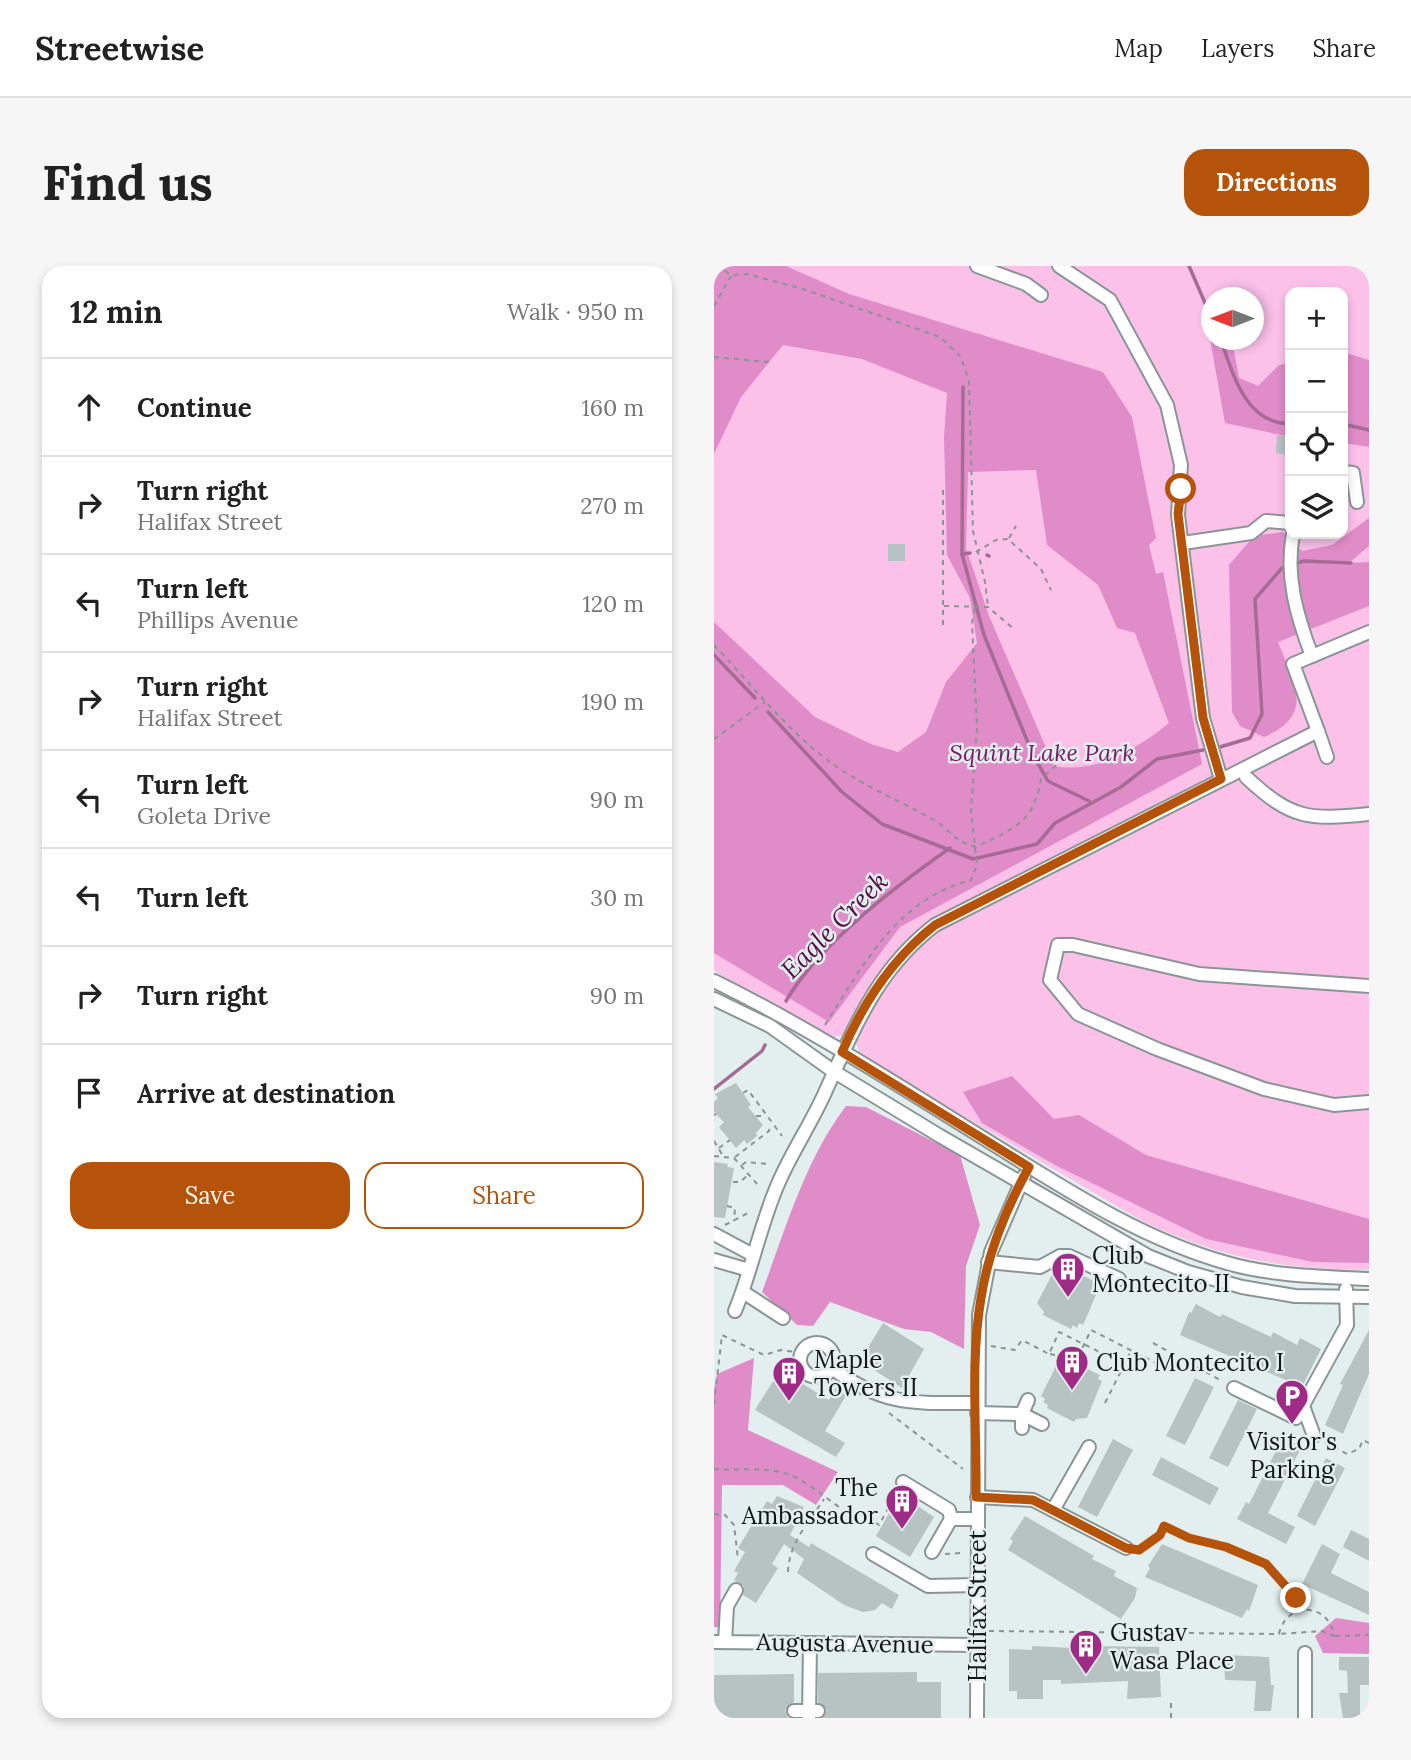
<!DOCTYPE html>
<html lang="en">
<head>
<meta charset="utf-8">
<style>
	:root { --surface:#fff; --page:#f6f6f6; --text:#222; --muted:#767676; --line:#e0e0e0; --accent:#b45309 }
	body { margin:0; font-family:Lora,serif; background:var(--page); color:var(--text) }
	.controls { position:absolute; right:21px; top:21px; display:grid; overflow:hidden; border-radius:14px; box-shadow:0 4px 10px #0003 }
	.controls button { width:63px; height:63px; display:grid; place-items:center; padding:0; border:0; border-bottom:2px solid var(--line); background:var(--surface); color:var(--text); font:35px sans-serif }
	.compass { position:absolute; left:487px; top:21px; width:63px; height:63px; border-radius:50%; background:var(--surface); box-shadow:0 4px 10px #0003; rotate:270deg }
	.stop { position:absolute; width:21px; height:21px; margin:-16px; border:5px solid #b45309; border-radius:50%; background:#fff }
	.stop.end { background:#b45309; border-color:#fff; box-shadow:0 2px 7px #0008 }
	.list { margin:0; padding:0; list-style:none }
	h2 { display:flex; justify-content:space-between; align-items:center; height:91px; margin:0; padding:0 28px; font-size:30px }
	h2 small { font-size:23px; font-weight:400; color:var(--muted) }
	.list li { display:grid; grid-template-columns:46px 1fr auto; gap:21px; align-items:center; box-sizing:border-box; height:98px; padding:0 28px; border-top:2px solid var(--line) }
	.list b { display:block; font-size:26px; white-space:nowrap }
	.list p { margin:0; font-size:23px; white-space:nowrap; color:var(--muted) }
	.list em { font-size:23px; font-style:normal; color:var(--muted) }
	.actions { display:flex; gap:14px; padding:21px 28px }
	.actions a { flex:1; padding:16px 0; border:2px solid var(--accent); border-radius:21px; text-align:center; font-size:24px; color:var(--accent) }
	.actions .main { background:var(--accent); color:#fff }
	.icon { flex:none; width:38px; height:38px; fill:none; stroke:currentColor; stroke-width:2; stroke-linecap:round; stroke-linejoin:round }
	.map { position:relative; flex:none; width:655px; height:1452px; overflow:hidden; border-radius:21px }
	header { display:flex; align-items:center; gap:42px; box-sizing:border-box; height:98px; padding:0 35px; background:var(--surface); border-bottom:2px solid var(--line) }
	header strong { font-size:33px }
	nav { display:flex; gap:38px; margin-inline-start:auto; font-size:24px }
	.intro { display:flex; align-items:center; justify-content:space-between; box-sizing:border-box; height:168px; padding:0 42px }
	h1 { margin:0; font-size:49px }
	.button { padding:18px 32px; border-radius:21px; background:var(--accent); color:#fff; font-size:24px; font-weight:700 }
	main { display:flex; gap:42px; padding:0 42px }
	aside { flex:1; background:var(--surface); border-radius:21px; box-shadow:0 4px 10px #0003 }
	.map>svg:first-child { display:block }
	.green { fill:#fbc1e9; fill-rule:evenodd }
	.forest { fill:#e08cc8; fill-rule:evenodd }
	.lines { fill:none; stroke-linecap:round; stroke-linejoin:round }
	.stream { stroke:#a56b95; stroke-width:3.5 }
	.building { fill:#b6c3c2 }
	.minor-casing { stroke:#8a9695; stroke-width:16 }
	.path { stroke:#8a9493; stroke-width:2; stroke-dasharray:5 5; stroke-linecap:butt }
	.minor { stroke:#fff; stroke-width:12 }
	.route { stroke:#b45309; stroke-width:9 }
	.labels { text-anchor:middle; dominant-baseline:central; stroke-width:5; stroke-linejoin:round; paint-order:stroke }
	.park-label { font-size:24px; font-style:italic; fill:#7c1a67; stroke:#e2efee }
	.poi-label { font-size:24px; fill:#121616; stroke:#e2efee; text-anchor:start }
	.street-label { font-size:24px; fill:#121616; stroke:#e2efee }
	.water-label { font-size:26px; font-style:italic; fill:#560b47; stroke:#e2efee }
</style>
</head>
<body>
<header>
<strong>Streetwise</strong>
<nav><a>Map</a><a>Layers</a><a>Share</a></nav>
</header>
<div class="intro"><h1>Find us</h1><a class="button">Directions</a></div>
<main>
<aside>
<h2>12 min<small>Walk · 950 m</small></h2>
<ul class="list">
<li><svg class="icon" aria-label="ahead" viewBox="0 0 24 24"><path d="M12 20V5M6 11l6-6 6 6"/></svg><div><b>Continue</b></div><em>160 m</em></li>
<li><svg class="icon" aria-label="right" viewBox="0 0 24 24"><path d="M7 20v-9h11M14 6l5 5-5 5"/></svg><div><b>Turn right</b><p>Halifax Street</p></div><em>270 m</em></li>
<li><svg class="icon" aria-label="left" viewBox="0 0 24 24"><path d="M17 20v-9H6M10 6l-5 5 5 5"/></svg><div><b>Turn left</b><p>Phillips Avenue</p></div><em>120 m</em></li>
<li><svg class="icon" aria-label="right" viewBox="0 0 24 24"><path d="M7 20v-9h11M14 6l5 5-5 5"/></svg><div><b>Turn right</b><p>Halifax Street</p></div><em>190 m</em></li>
<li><svg class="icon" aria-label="left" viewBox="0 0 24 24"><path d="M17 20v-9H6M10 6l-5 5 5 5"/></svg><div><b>Turn left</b><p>Goleta Drive</p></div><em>90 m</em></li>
<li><svg class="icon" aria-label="left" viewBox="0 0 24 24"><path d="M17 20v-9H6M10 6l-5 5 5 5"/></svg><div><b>Turn left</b></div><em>30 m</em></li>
<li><svg class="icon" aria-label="right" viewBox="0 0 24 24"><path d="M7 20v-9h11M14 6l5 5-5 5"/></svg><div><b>Turn right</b></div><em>90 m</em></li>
<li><svg class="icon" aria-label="arrive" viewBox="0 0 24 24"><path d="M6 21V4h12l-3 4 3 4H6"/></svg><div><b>Arrive at destination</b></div></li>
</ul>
<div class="actions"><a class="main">Save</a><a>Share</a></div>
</aside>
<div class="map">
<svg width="655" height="1452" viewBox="0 0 655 1452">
	<rect width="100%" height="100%" fill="#e2efee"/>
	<path class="green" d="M0,0H655V1004C568,1003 510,993 430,956L147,790L142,777L127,770L114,771L0,705ZM576,26H629V268H576ZM498,32H540V74H498Z"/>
	<g class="forest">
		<path d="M0,0H72L135,28L389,106L418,151L442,272L435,279L442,308L449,306L488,498L186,661L115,756L0,687V356L101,451L157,478L184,486L212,466L232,416L263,377L256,332L233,289L230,171L233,127L148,93L69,79L27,131L0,188ZM322,204L333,279L384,319L403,362L421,367L455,457C422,483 384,508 340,500L275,350L252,282L254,206Z"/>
		<path d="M492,51L497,54L498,74H518L525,112L544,120L565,99L576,97V171L511,157Z"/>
		<path d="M629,86L655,94V181L629,177Z"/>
		<path d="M655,252V280L635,297L655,296V340L564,376C580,417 602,449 550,471L526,460L518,446L515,299L540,270L569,266L588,285L618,279Z"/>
		<path d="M298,810L340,853L365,849L432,889L655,953V997L599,996L492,973L341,899L268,857L249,826Z"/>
		<path d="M132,840L152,841L246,889L266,959L252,1000L250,1083L217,1066L190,1063L116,1036L99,1060L83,1059L48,1026C72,962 91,894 132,840Z"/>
		<path d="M40,1092L34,1164L124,1206L102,1239L69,1219H8L6,1361H0V1124L3,1108Z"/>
		<path d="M622,1352L655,1357V1388L609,1387L601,1370Z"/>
	</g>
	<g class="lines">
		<g class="stream">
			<path d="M475,0L498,53"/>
			<path d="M507,74C519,108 531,157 576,158"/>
			<path d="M249,121L248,288L270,369L319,489L334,515L375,535"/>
			<path d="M629,158L655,164"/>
			<path d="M248,288L256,287"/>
			<path d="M273,289L275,290"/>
			<path d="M580,298L590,295L637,297"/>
			<path d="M0,389L41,432"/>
			<path d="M54,446L128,526L168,558L259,593L323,578L341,557L407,521L443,493L489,484"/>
			<path d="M506,481L536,472L548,448L541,333L568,302"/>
			<path d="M72,735C105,678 182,620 236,582"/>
			<path d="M0,823L48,785L51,779"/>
		</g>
	</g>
	<g class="building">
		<path d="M563,169L576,171V189L562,187Z"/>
		<rect x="174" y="278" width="17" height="17"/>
		<path d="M22,817L37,839L34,841L49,859L42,867L43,870L33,878L30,874L22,882L5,861L10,856L0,846V836L4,832L1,828Z"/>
		<path d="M0,896L14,898L13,901L20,902L11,952L0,951Z"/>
		<path d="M352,1001L382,1016L380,1019L385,1022L369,1059L365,1057L363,1062L359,1059L357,1063L329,1049L330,1046L323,1037L340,1005L343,1006L345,1002L350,1004Z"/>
		<path d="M482,1038L506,1051L508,1048L557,1071L559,1066L583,1079L586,1072L607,1083L588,1121L466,1069L475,1046L477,1047Z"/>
		<path d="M169,1057L210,1083L188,1122L146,1095Z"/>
		<path d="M655,1064V1108L629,1168L611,1159L629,1119L626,1118Z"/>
		<path d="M355,1094L386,1109L384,1113L388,1115L373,1152L362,1153L360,1156L333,1142L334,1139L329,1136L331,1133L327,1130L343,1098L347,1100L349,1095L354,1098Z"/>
		<path d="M66,1104L115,1134L122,1121L133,1128L111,1165L131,1177L122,1191L41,1144Z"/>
		<path d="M481,1112L500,1121L471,1179L452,1170Z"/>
		<path d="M524,1134L543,1143L514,1201L495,1192Z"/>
		<path d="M569,1171L588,1180L554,1247L581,1261L572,1278L523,1253L532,1236L535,1238Z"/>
		<path d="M399,1173L419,1184L383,1251L364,1241Z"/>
		<path d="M447,1191L505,1222L496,1239L438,1209Z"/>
		<path d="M612,1192L631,1202L601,1260L583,1250Z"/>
		<path d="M186,1228L220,1251L196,1291L162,1270Z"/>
		<path d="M63,1230L90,1241L76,1269L95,1281L97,1277L185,1329L178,1343L168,1337L161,1344L149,1346L130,1339L83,1307L90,1293L70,1278L58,1298L64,1302L42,1337L29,1329L30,1320L20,1314L24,1307L20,1305L31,1286L24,1282L53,1235L58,1238Z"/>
		<path d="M311,1250L380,1290L378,1293L402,1305L400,1310L423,1322L421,1332L407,1353L294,1284L299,1275L296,1273Z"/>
		<path d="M637,1264L655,1273V1295L629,1281Z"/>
		<path d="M448,1278L544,1319L535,1345L533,1343L528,1352L431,1311L436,1302L434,1300Z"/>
		<path d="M608,1278L626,1288L617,1307L655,1326V1349L588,1318Z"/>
		<path d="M318,1380L381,1383V1380L445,1381L447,1431L413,1433L414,1415L347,1418V1414H329V1433H303V1425H295V1383L318,1384Z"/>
		<path d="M510,1389L555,1391L557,1419H560L557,1445H540L542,1415L511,1414Z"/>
		<path d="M625,1391H655V1419H646V1452H629L625,1427H634L633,1405L625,1404Z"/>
		<path d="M203,1406V1416H227V1452H109L113,1444L104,1436V1407Z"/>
		<path d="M80,1408V1436L71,1444L74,1452H0V1409Z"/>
	</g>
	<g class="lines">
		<defs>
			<g id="minor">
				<path d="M263,0L312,18L327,29"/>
				<path d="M345,0L396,34L453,139L467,199L464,249L489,452L507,513"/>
				<path d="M629,206L639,207L643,236"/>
				<path d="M579,268C571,310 583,351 598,390"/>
				<path d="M469,277L537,267L552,255L576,257"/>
				<path d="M604,465L613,491"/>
				<path d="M532,511C578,554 595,554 655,548"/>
				<path d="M0,715C100,764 193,825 287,883C359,928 431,974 513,997C558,1010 608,1011 655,1013"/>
				<path d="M655,720L485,708L359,679H344L336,714L364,748L443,783L550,823L620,839L655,836"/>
				<path d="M0,733L56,760L119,805L226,870L434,990L474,1006L528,1021L581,1030L655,1031"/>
				<path d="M0,968L39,989"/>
				<path d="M0,994L35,1004"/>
				<path d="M274,996L326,1001L346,990H355L405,1013"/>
				<path d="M29,1026L69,1052"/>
				<path d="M21,1045C38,1004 46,959 64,918C78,885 99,855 113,822C142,758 164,703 221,659L604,465L579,398L655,366"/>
				<circle cx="103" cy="1094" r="17"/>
				<path d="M118,1102C170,1141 202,1137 263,1137"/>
				<path d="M520,1122L582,1152L633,1059L632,1023"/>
				<path d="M589,1140L600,1170"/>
				<path d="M263,1147L308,1148L328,1158"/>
				<path d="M308,1162V1148L314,1134"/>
				<path d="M189,1216L235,1244L237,1253"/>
				<path d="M263,1231L319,1234L412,1282"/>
				<path d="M339,1244L375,1181"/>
				<path d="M218,1286L237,1253H263"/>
				<path d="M159,1288L214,1320L262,1319"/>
				<path d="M0,1376L263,1379"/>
				<path d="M11,1376L13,1340L22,1324"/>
				<path d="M591,1387V1452"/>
				<path d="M80,1445H104"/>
				<path d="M95,1452L96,1377"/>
				<path d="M263,1452L265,1049L277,986L310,910"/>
			</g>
		</defs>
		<use href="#minor" class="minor-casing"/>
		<g class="path">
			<path d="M2,0L18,9L33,8L89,23L226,71L247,91L255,116L259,265L271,316L274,341"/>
			<path d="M0,40L17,10"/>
			<path d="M0,91L55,96"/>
			<path d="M295,272L302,260"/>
			<path d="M262,286L282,274L294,273L327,303L337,324"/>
			<path d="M230,340L274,341L301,364"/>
			<path d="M229,359V219"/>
			<path d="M0,379C35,416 68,458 108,490C142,517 181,532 218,553C239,565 237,574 262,581C299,563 320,557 327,513L347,495L350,483"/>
			<path d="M0,473L51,436"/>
			<path d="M111,759C149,699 183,633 257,614L263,599L257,544L263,461L258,357L261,341"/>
			<path d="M29,827L34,824L68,870"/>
			<path d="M0,849L2,848"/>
			<path d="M42,850H50"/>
			<path d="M0,875L9,890"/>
			<path d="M5,882L16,874"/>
			<path d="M0,890L20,892L44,919"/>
			<path d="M21,891L55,865L56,858"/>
			<path d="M28,899L32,896L54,898"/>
			<path d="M19,916H26L34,909"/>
			<path d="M13,940L21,942L20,955"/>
			<path d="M11,959L34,947"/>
			<path d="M439,1077L508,1115"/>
			<path d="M277,1080L301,1084L308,1074L335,1088L345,1066L410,1098"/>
			<path d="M336,1088L363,1093L377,1064L442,1097"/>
			<path d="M391,1137L417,1085"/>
			<path d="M0,1138L8,1069L50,1089L67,1084L88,1087"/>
			<path d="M175,1147L249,1203"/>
			<path d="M611,1176L633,1188L645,1183L649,1174L655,1177"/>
			<path d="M0,1203C27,1205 58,1199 83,1212C100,1221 116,1236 133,1246L136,1241L165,1259L183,1226"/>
			<path d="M0,1248L11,1249L20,1259L24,1293"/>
			<path d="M425,1284L446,1269L450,1260L475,1272L512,1281L552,1298L582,1332L586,1342"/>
			<path d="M231,1288L248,1287"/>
			<path d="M74,1306C75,1277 95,1256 110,1233"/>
			<path d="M275,1365L565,1368C572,1335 615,1336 620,1370L608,1365L565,1368"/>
			<path d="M621,1370L655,1369"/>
			<path d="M457,1452V1436"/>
		</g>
		<use href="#minor" class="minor"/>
	</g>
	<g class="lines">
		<path class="route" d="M467,223L464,248L489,452L507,513L221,659C179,692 149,737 128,786L315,901C293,941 274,986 267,1032C256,1096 263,1166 262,1231L319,1234L412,1282L425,1284L446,1269L450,1260L475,1272L512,1281L552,1298L582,1332"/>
	</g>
	<defs>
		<symbol id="building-pin" viewBox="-11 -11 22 30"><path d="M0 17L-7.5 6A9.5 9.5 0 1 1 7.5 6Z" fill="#a02b86" stroke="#e2efee"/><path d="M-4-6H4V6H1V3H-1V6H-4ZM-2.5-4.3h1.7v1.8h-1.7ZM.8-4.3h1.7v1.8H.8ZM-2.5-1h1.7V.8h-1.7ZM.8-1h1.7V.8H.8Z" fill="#fff"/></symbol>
		<symbol id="parking-pin" viewBox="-11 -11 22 30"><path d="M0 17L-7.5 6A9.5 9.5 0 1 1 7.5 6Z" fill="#a02b86" stroke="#e2efee"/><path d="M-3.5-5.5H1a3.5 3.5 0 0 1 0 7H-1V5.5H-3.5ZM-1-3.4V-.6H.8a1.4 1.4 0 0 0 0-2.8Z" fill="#fff"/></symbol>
	</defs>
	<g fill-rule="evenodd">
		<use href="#building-pin" x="335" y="984" width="38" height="52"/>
		<use href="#building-pin" x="339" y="1077" width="38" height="52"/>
		<use href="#building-pin" x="56" y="1088" width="38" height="52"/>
		<use href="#parking-pin" x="559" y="1111" width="38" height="52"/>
		<use href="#building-pin" x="169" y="1216" width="38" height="52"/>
		<use href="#building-pin" x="353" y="1361" width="38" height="52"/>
	</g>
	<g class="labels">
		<g class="park-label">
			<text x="328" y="486">Squint Lake Park</text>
		</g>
		<g class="poi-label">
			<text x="378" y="989">Club<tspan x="378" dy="28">Montecito II</tspan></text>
			<text x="100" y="1093">Maple<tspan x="100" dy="28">Towers II</tspan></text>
			<text x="382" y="1096">Club Montecito I</text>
			<text x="578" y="1175" text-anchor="middle">Visitor's<tspan x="578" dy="28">Parking</tspan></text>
			<text x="164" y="1221" text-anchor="end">The<tspan x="164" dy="28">Ambassador</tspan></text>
			<text x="396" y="1366">Gustav<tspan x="396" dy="28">Wasa Place</tspan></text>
		</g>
		<g class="street-label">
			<text transform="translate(263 1340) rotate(-90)">Halifax Street</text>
			<text transform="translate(131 1377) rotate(1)">Augusta Avenue</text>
		</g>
		<g class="water-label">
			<text transform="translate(120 659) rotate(-45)">Eagle Creek</text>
		</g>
	</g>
</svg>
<div class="controls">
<button>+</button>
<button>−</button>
<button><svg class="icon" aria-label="locate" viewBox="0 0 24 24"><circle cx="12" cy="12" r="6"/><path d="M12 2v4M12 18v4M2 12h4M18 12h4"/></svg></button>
<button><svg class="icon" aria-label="layers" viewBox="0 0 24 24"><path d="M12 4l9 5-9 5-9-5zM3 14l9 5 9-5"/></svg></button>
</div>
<svg class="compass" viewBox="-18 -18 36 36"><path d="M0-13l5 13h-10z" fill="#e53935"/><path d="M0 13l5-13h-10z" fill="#767676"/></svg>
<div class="stop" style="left:467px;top:223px"></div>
<div class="stop end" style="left:582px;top:1332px"></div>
</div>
</main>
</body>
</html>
